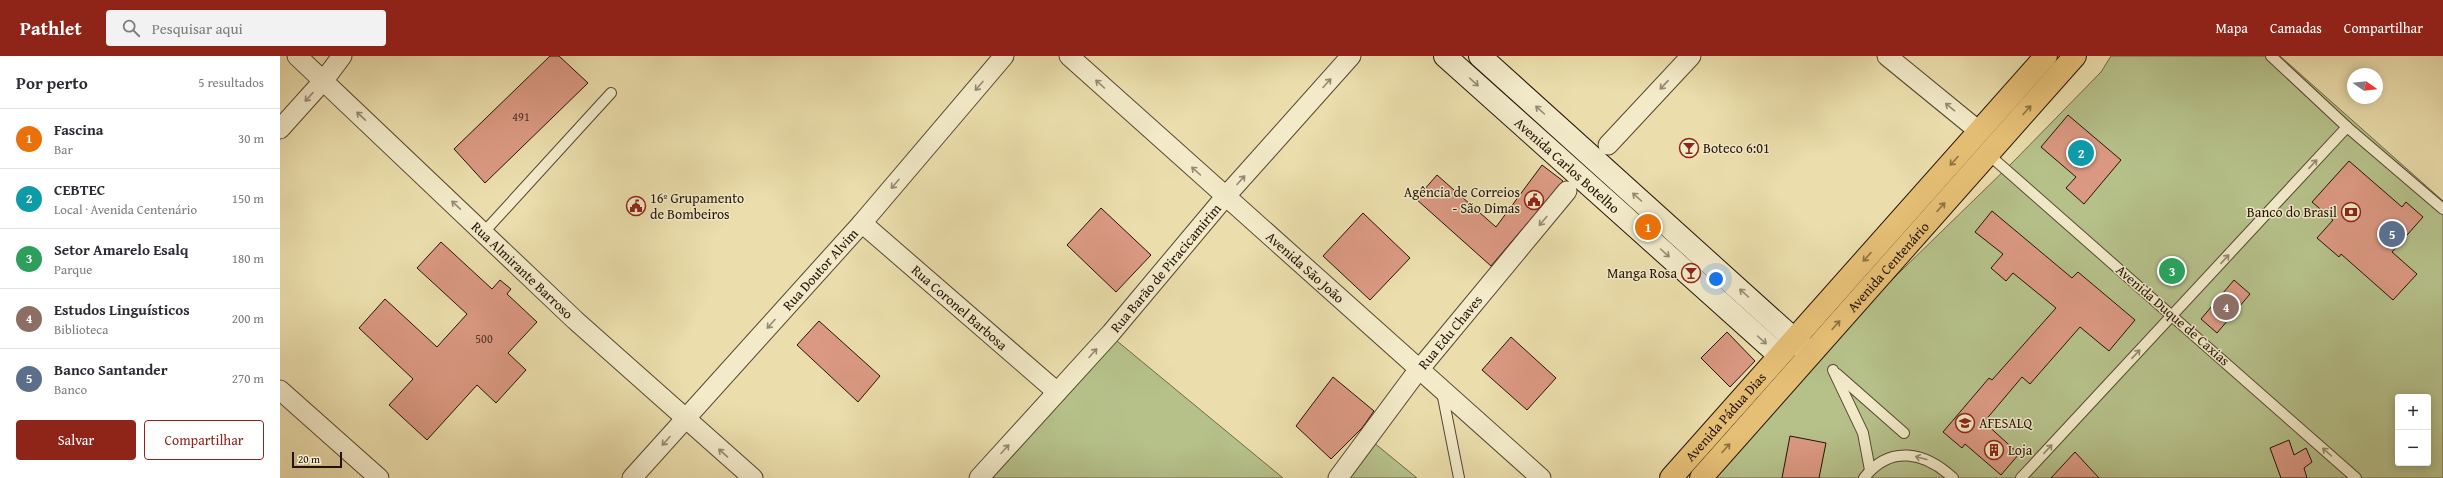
<!DOCTYPE html>
<html lang="pt">
<head>
<meta charset="utf-8">
<style>
	:root { --surface:#fff; --page:#f2f2f3; --text:#2b2b33; --muted:#7c7c81; --line:#e1e1e2; --accent:#8f2418 }
	body { margin:0; font-family:"Gentium Book Plus",serif; background:var(--page); color:var(--text) }
	.controls { position:absolute; right:12px; bottom:12px; display:grid; overflow:hidden; border-radius:4px; box-shadow:0 2px 10px #0003 }
	.controls button { width:36px; height:36px; display:grid; place-items:center; padding:0; border:0; border-bottom:1px solid var(--line); background:var(--surface); color:var(--text); font:20px sans-serif }
	.compass { position:absolute; left:2067px; top:12px; width:36px; height:36px; border-radius:50%; background:var(--surface); box-shadow:0 2px 10px #0003; rotate:104deg }
	.scale { position:absolute; left:12px; bottom:10px; width:50px; box-sizing:border-box; padding-left:4px; border:2px solid #231306; border-top:0; font-size:11px; line-height:14px; white-space:nowrap; color:#231306; -webkit-text-stroke:3px #f2eac9; paint-order:stroke }
	.you { position:absolute; left:1436px; top:223px; width:14px; height:14px; margin:-10px; border:3px solid #fff; border-radius:50%; background:#1a73e8; box-shadow:0 0 0 6px #1a73e833 }
	.badge { display:grid; place-items:center; width:26px; height:26px; border-radius:50%; background:var(--accent); color:#fff; font-size:13px; font-weight:700 }
	.pin { position:absolute; translate:-50% -50%; border:2px solid #fff; box-shadow:0 1px 4px #0006 }
	.list { margin:0; padding:0; list-style:none }
	h2 { display:flex; justify-content:space-between; align-items:center; height:52px; margin:0; padding:0 16px; font-size:17px }
	h2 small { font-size:13px; font-weight:400; color:var(--muted) }
	.list li { display:grid; grid-template-columns:26px 1fr auto; gap:12px; align-items:center; box-sizing:border-box; height:60px; padding:0 16px; border-top:1px solid var(--line) }
	.list b { display:block; font-size:15px; white-space:nowrap }
	.list p { margin:0; font-size:13px; white-space:nowrap; color:var(--muted) }
	.list em { font-size:13px; font-style:normal; color:var(--muted) }
	.actions { display:flex; gap:8px; padding:12px 16px }
	.actions a { flex:1; padding:9px 0; border:1px solid var(--accent); border-radius:4px; text-align:center; font-size:14px; color:var(--accent) }
	.actions .main { background:var(--accent); color:#fff }
	.icon { flex:none; width:22px; height:22px; fill:none; stroke:currentColor; stroke-width:2; stroke-linecap:round; stroke-linejoin:round }
	.map { position:relative; flex:none; width:2163px; height:422px; overflow:hidden }
	header { display:flex; align-items:center; gap:24px; box-sizing:border-box; height:56px; padding:0 20px; background:var(--accent); color:#fff }
	header strong { font-size:19px }
	nav { display:flex; gap:22px; margin-inline-start:auto; font-size:14px }
	.search { width:280px; height:36px; background:var(--page); display:flex; align-items:center; gap:10px; box-sizing:border-box; padding:0 14px; border-radius:4px; color:var(--muted); font-size:15px }
	main { display:flex }
	aside { flex:1; background:var(--surface) }
	.map>svg:first-child { display:block }
	.green { fill:#b6c18a; stroke:#6c6a48; fill-rule:evenodd }
	.building { fill:#db9983; stroke:#231306 }
	.lines { fill:none; stroke-linecap:round; stroke-linejoin:round }
	.lane-casing { stroke:#554630; stroke-width:12 }
	.street-casing { stroke:#554630; stroke-width:21 }
	.secondary-casing { stroke:#231306; stroke-width:24 }
	.highway-casing { stroke:#231306; stroke-width:24 }
	.lane { stroke:#f2eac9; stroke-width:10 }
	.street { stroke:#f2eac9; stroke-width:19 }
	.secondary { stroke:#f2eac9; stroke-width:22 }
	.highway { stroke:#e6bf76; stroke-width:22 }
	.oneway { stroke:#958971 }
	.oneway2 { stroke:#8e7244 }
	.labels { text-anchor:middle; dominant-baseline:central; stroke-width:3; stroke-linejoin:round; paint-order:stroke }
	.number-label { font-size:12px; fill:#513425 }
	.poi-label { font-size:14px; fill:#231306; stroke:#f2eac9; text-anchor:start }
	.street-label { font-size:14px; fill:#231306; stroke:#f2eac9 }
</style>
</head>
<body>
<header>
<strong>Pathlet</strong>
<div class="search"><svg class="icon" aria-label="search" viewBox="0 0 24 24"><circle cx="10" cy="10" r="6"/><path d="M15 15l6 6"/></svg>Pesquisar aqui</div>
<nav><a>Mapa</a><a>Camadas</a><a>Compartilhar</a></nav>
</header>
<main>
<aside>
<h2>Por perto<small>5 resultados</small></h2>
<ul class="list">
<li><span class="badge" style="background:#e8710a">1</span><div><b>Fascina</b><p>Bar</p></div><em>30 m</em></li>
<li><span class="badge" style="background:#0f9aa8">2</span><div><b>CEBTEC</b><p>Local · Avenida Centenário</p></div><em>150 m</em></li>
<li><span class="badge" style="background:#2e9e5b">3</span><div><b>Setor Amarelo Esalq</b><p>Parque</p></div><em>180 m</em></li>
<li><span class="badge" style="background:#8d6e63">4</span><div><b>Estudos Linguísticos</b><p>Biblioteca</p></div><em>200 m</em></li>
<li><span class="badge" style="background:#5c6f8a">5</span><div><b>Banco Santander</b><p>Banco</p></div><em>270 m</em></li>
</ul>
<div class="actions"><a class="main">Salvar</a><a>Compartilhar</a></div>
</aside>
<div class="map">
<svg width="2163" height="422" viewBox="0 0 2163 422">
	<rect width="100%" height="100%" fill="#ebdeac"/>
	<filter id="stains"><feTurbulence type="fractalNoise" baseFrequency=".005" numOctaves="4"/><feColorMatrix values="0 0 0 0 .2 0 0 0 0 .09 0 0 0 0 .02 0 0 0 .5 -.17"/></filter>
	<radialGradient id="worn" r=".72"><stop offset=".6" stop-color="#630" stop-opacity="0"/><stop offset="1" stop-color="#630" stop-opacity=".3"/></radialGradient>
	<g class="green">
		<path d="M1831,0H2000L2163,145V422H1427L1550,284L1733,106L1821,16ZM2118,341H2148V407H2118Z"/>
		<path d="M837,285L1003,422H709L789,331Z"/>
		<path d="M1093,386L1137,422H1060Z"/>
	</g>
	<g class="building">
		<path d="M270,0H279L308,27L205,127L174,93Z"/>
		<path d="M1788,59L1841,104L1804,148L1786,132L1796,121L1761,91Z"/>
		<path d="M2069,105L2122,151L2126,146L2143,161L2112,196L2137,218L2113,244L2061,198L2059,201L2037,182L2053,164L2032,146Z"/>
		<path d="M1262,109L1283,125L1211,210L1136,143L1157,119L1216,171Z"/>
		<path d="M821,152L871,199L836,236L787,189Z"/>
		<path d="M1712,155L1792,222L1798,216L1855,264L1829,295L1800,271L1750,328L1742,321L1704,366L1739,398L1721,419L1685,388L1682,392L1663,376L1709,322L1712,324L1776,252L1733,217L1726,225L1711,212L1723,198L1695,176Z"/>
		<path d="M1083,157L1130,202L1090,244L1043,200Z"/>
		<path d="M161,186L212,233L220,224L231,233L227,238L257,266L228,297L246,314L216,347L197,329L147,384L109,349L133,323L79,272L105,243L157,291L187,258L137,212Z"/>
		<path d="M1954,224L1970,238L1937,277L1921,263Z"/>
		<path d="M539,265L600,320L578,346L517,289Z"/>
		<path d="M1447,276L1475,305L1450,331L1421,302Z"/>
		<path d="M1231,281L1276,322L1247,354L1202,314Z"/>
		<path d="M1053,321L1094,355L1082,372L1051,403L1016,370Z"/>
		<path d="M1510,380L1546,387L1539,422H1502Z"/>
		<path d="M2009,384L2014,399L2026,392L2032,406L2024,412L2027,422H2001L1990,392Z"/>
		<path d="M1795,396L1819,422H1771Z"/>
	</g>
	<g class="lines">
		<defs>
			<g id="lane">
				<path d="M1991,0L2067,71L2163,153"/>
				<path d="M1708,98L2076,422"/>
				<path d="M204,176L331,37"/>
				<path d="M1553,314L1583,377L1590,414"/>
				<path d="M1557,318L1624,377"/>
				<path d="M1162,336L1179,422"/>
				<path d="M1584,422C1610,388 1645,396 1673,422"/>
				<path d="M1741,422L2067,71"/>
			</g>
			<g id="street">
				<path id="s1" d="M17,0L295,264L473,422"/>
				<path id="s2" d="M789,0L1261,422"/>
				<path d="M1607,0L1700,76"/>
				<path d="M0,73L44,24L62,0"/>
				<path d="M1328,89L1411,0"/>
				<path id="s3" d="M582,167L777,336"/>
				<path d="M0,334L99,422"/>
				<path id="s4" d="M352,422L582,167L724,0"/>
				<path id="s5" d="M699,422L831,277L945,141L1071,0"/>
				<path id="s6" d="M1058,422L1133,321L1287,135"/>
			</g>
			<g id="secondary">
				<path id="s7" d="M1165,0L1499,299"/>
				<path d="M1200,0L1528,296"/>
			</g>
			<g id="highway">
				<path id="s8" d="M1391,422L1766,0"/>
				<path id="s9" d="M1421,422L1795,0"/>
			</g>
		</defs>
		<use href="#lane" class="lane-casing"/>
		<use href="#street" class="street-casing"/>
		<use href="#secondary" class="secondary-casing"/>
		<use href="#highway" class="highway-casing"/>
		<use href="#lane" class="lane"/>
		<use href="#street" class="street"/>
		<use href="#secondary" class="secondary"/>
		<use href="#highway" class="highway"/>
	</g>
	<defs><path id="oneway-shaft" d="M-6 0H5M1.5-3L5.5 0L1.5 3" fill="none" stroke-width="1.6" stroke-linecap="round" stroke-linejoin="round"/></defs>
	<g class="oneway">
		<use href="#oneway-shaft" transform="translate(1194 26) rotate(42)"/>
		<use href="#oneway-shaft" transform="translate(1047 27) rotate(-48)"/>
		<use href="#oneway-shaft" transform="translate(820 28) rotate(-138)"/>
		<use href="#oneway-shaft" transform="translate(1384 29) rotate(133)"/>
		<use href="#oneway-shaft" transform="translate(699 30) rotate(131)"/>
		<use href="#oneway-shaft" transform="translate(29 41) rotate(132)"/>
		<use href="#oneway-shaft" transform="translate(1670 51) rotate(-141)"/>
		<use href="#oneway-shaft" transform="translate(1260 54) rotate(-138)"/>
		<use href="#oneway-shaft" transform="translate(81 60) rotate(-137)"/>
		<use href="#oneway-shaft" transform="translate(2033 108) rotate(-47)"/>
		<use href="#oneway-shaft" transform="translate(916 115) rotate(-138)"/>
		<use href="#oneway-shaft" transform="translate(961 124) rotate(-48)"/>
		<use href="#oneway-shaft" transform="translate(615 128) rotate(131)"/>
		<use href="#oneway-shaft" transform="translate(1357 141) rotate(-138)"/>
		<use href="#oneway-shaft" transform="translate(176 149) rotate(-137)"/>
		<use href="#oneway-shaft" transform="translate(1263 165) rotate(130)"/>
		<use href="#oneway-shaft" transform="translate(1385 197) rotate(42)"/>
		<use href="#oneway-shaft" transform="translate(1945 203) rotate(-47)"/>
		<use href="#oneway-shaft" transform="translate(1464 237) rotate(-138)"/>
		<use href="#oneway-shaft" transform="translate(491 268) rotate(132)"/>
		<use href="#oneway-shaft" transform="translate(1482 284) rotate(42)"/>
		<use href="#oneway-shaft" transform="translate(813 297) rotate(-48)"/>
		<use href="#oneway-shaft" transform="translate(1856 298) rotate(-47)"/>
		<use href="#oneway-shaft" transform="translate(386 385) rotate(132)"/>
		<use href="#oneway-shaft" transform="translate(725 393) rotate(-48)"/>
		<use href="#oneway-shaft" transform="translate(1768 393) rotate(-47)"/>
		<use href="#oneway-shaft" transform="translate(2047 396) rotate(-138)"/>
		<use href="#oneway-shaft" transform="translate(443 397) rotate(-139)"/>
		<use href="#oneway-shaft" transform="translate(1641 402) rotate(-165)"/>
	</g>
	<g class="oneway2">
		<use href="#oneway-shaft" transform="translate(1747 54) rotate(-48)"/>
		<use href="#oneway-shaft" transform="translate(1674 105) rotate(132)"/>
		<use href="#oneway-shaft" transform="translate(1661 151) rotate(-48)"/>
		<use href="#oneway-shaft" transform="translate(1587 201) rotate(132)"/>
		<use href="#oneway-shaft" transform="translate(1556 269) rotate(-48)"/>
		<use href="#oneway-shaft" transform="translate(1446 392) rotate(-48)"/>
	</g>
	<defs>
		<symbol id="bar-ring" viewBox="-11 -11 22 22"><circle r="9.5" fill="#f2eac9" stroke="#8f2418" stroke-width="1.5"/><path d="M-6-5H6L.8 .8V4.5H3.5V6h-7V4.5H-.8V.8Z" fill="#8f2418"/></symbol>
		<symbol id="civic-ring" viewBox="-11 -11 22 22"><circle r="9.5" fill="#f2eac9" stroke="#8f2418" stroke-width="1.5"/><path d="M-.6-6.5H3V-4.5H.6V-3L4-1V1h2V6H-6V1h2V-1L-.6-3ZM-1.2 2.5V6h2.4V2.5Z" fill="#8f2418"/></symbol>
		<symbol id="bank-ring" viewBox="-11 -11 22 22"><circle r="9.5" fill="#f2eac9" stroke="#8f2418" stroke-width="1.5"/><path d="M-6-4H6V4H-6ZM0-2.3a2.3 2.3 0 1 0 0 4.6a2.3 2.3 0 1 0 0-4.6Z" fill="#8f2418"/></symbol>
		<symbol id="university-ring" viewBox="-11 -11 22 22"><circle r="9.5" fill="#f2eac9" stroke="#8f2418" stroke-width="1.5"/><path d="M0-5L7-2L0 1L-7-2ZM-4 1L0 2.5L4 1V4Q0 6-4 4Z" fill="#8f2418"/></symbol>
		<symbol id="building-ring" viewBox="-11 -11 22 22"><circle r="9.5" fill="#f2eac9" stroke="#8f2418" stroke-width="1.5"/><path d="M-4-6H4V6H1V3H-1V6H-4ZM-2.5-4.3h1.7v1.8h-1.7ZM.8-4.3h1.7v1.8H.8ZM-2.5-1h1.7V.8h-1.7ZM.8-1h1.7V.8H.8Z" fill="#8f2418"/></symbol>
	</defs>
	<g fill-rule="evenodd">
		<use href="#bar-ring" x="1398" y="81" width="22" height="22"/>
		<use href="#civic-ring" x="1243" y="133" width="22" height="22"/>
		<use href="#civic-ring" x="345" y="139" width="22" height="22"/>
		<use href="#bank-ring" x="2060" y="145" width="22" height="22"/>
		<use href="#bar-ring" x="1400" y="206" width="22" height="22"/>
		<use href="#university-ring" x="1674" y="356" width="22" height="22"/>
		<use href="#building-ring" x="1703" y="383" width="22" height="22"/>
	</g>
	<g class="labels">
		<g class="number-label">
			<text x="241" y="60">491</text>
			<text x="204" y="282">500</text>
		</g>
		<g class="poi-label">
			<text x="1423" y="92">Boteco 6:01</text>
			<text x="1240" y="136" text-anchor="end">Agência de Correios<tspan x="1240" dy="16">- São Dimas</tspan></text>
			<text x="370" y="142">16º Grupamento<tspan x="370" dy="16">de Bombeiros</tspan></text>
			<text x="2057" y="156" text-anchor="end">Banco do Brasil</text>
			<text x="1397" y="217" text-anchor="end">Manga Rosa</text>
			<text x="1699" y="367">AFESALQ</text>
			<text x="1728" y="394">Loja</text>
		</g>
		<g class="street-label">
			<text stroke="none"><textPath href="#s7" startOffset="164">Avenida Carlos Botelho</textPath></text>
			<text stroke="none"><textPath href="#s9" startOffset="282">Avenida Centenário</textPath></text>
			<text stroke="none"><textPath href="#s5" startOffset="281">Rua Barão de Piracicamirim</textPath></text>
			<text stroke="none"><textPath href="#s2" startOffset="317">Avenida São João</textPath></text>
			<text stroke="none"><textPath href="#s1" startOffset="311">Rua Almirante Barroso</textPath></text>
			<text stroke="none"><textPath href="#s4" startOffset="281">Rua Doutor Alvim</textPath></text>
			<text stroke="none"><textPath href="#s3" startOffset="129">Rua Coronel Barbosa</textPath></text>
			<text transform="translate(1893 259) rotate(41)">Avenida Duque de Caxias</text>
			<text stroke="none"><textPath href="#s6" startOffset="184">Rua Edu Chaves</textPath></text>
			<text stroke="none"><textPath href="#s8" startOffset="82">Avenida Pádua Dias</textPath></text>
		</g>
	</g>
	<rect width="100%" height="100%" filter="url(#stains)"/>
	<rect width="100%" height="100%" fill="url(#worn)"/>
</svg>
<div class="controls">
<button>+</button>
<button>−</button>
</div>
<svg class="compass" viewBox="-18 -18 36 36"><path d="M0-13l5 13h-10z" fill="#e53935"/><path d="M0 13l5-13h-10z" fill="#7c7c81"/></svg>
<div class="scale">20 m</div>
<div class="you"></div>
<div class="pin badge" style="left:1368px;top:171px;background:#e8710a">1</div>
<div class="pin badge" style="left:1801px;top:97px;background:#0f9aa8">2</div>
<div class="pin badge" style="left:1892px;top:215px;background:#2e9e5b">3</div>
<div class="pin badge" style="left:1946px;top:251px;background:#8d6e63">4</div>
<div class="pin badge" style="left:2112px;top:178px;background:#5c6f8a">5</div>
</div>
</main>
</body>
</html>
